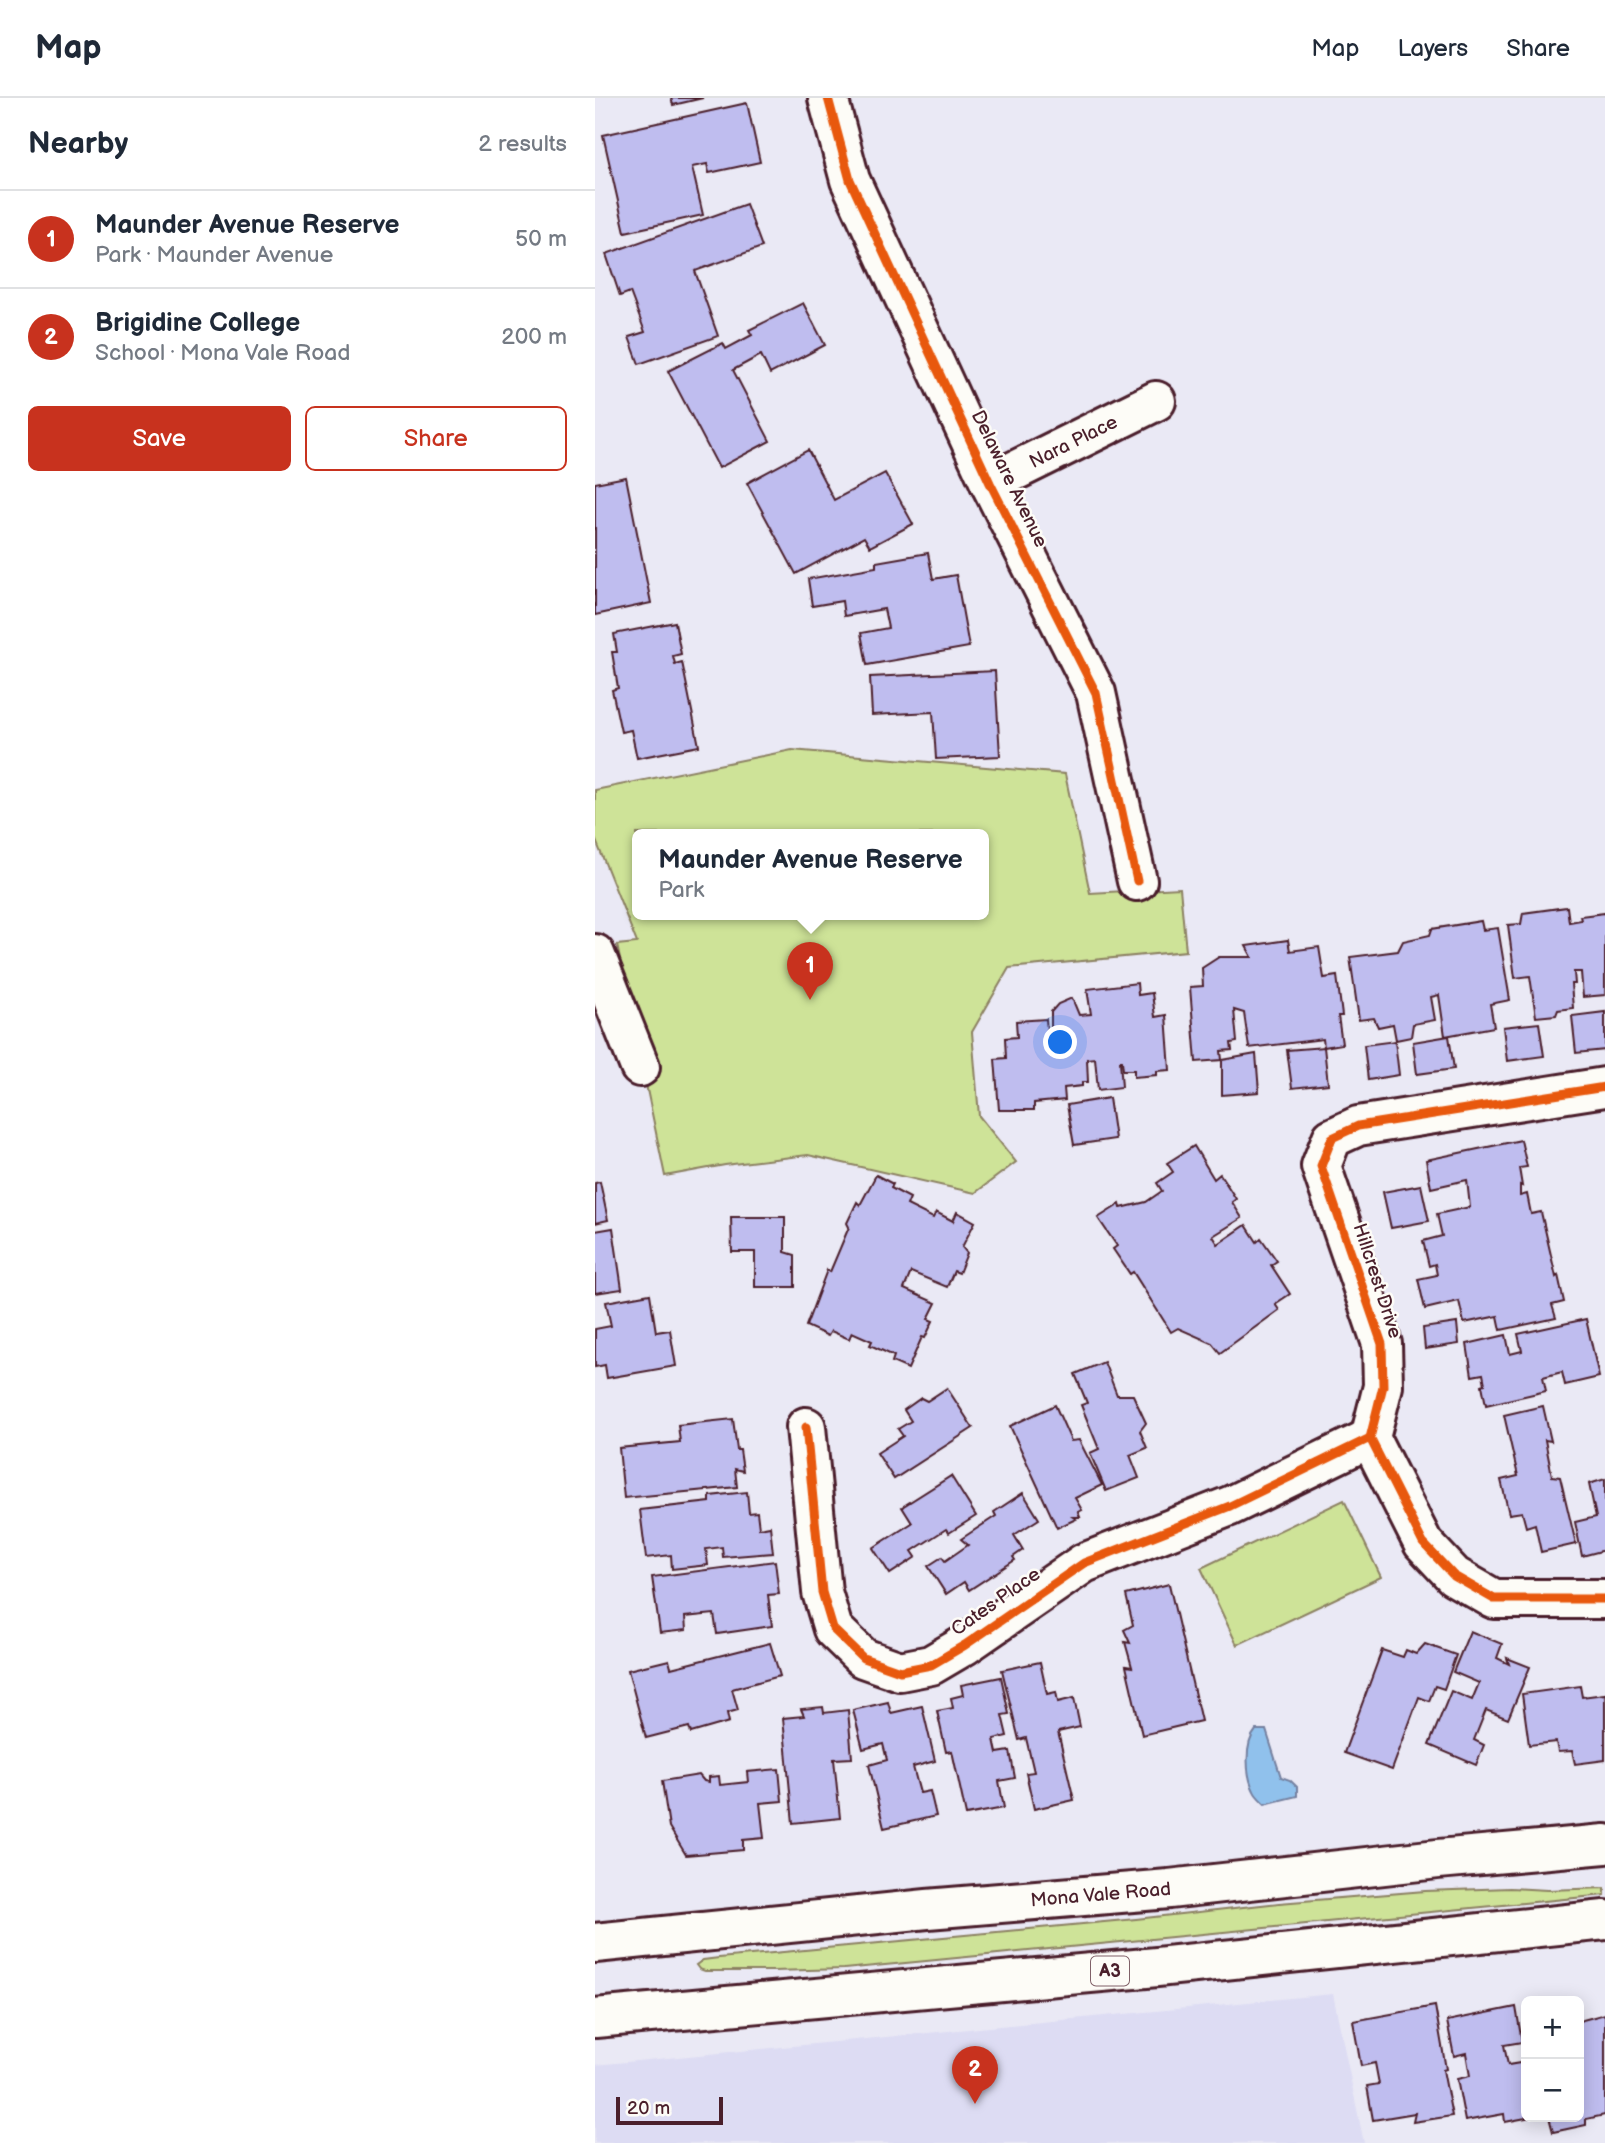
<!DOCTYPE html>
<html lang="en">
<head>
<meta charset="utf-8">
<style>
	:root { --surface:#fff; --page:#f6f6f7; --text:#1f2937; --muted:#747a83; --line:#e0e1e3; --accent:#c8321e }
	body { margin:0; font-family:"Balsamiq Sans",sans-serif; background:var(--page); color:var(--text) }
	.controls { position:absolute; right:21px; bottom:21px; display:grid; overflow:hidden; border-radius:10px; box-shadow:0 4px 18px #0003 }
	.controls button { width:63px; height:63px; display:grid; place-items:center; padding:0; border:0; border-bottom:2px solid var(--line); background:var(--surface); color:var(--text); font:35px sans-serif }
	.scale { position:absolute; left:21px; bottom:18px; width:107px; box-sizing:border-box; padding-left:7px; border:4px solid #4a1f2b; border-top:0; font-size:19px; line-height:24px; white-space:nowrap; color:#4a1f2b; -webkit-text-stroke:5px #fdfcf7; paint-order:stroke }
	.you { position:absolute; left:466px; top:945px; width:24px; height:24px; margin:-18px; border:5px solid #fff; border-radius:50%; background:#1a73e8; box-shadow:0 0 0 10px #1a73e833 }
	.badge { display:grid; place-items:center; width:46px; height:46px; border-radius:50%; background:var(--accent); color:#fff; font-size:23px; font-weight:700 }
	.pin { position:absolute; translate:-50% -58px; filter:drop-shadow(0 2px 4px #0008) }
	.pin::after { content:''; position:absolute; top:37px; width:24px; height:21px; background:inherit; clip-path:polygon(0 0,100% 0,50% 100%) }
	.popup { position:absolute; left:37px; top:731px; width:357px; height:91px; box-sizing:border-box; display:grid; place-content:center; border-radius:10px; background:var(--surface); filter:drop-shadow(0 2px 5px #0005); font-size:23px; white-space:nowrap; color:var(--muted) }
	.popup b { font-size:26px; color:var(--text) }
	.popup::after { content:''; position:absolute; left:50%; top:100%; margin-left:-14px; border:14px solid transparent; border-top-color:var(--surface) }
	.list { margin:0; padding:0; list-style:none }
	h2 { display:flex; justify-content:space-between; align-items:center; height:91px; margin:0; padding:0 28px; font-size:30px }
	h2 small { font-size:23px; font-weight:400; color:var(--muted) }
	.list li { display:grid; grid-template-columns:46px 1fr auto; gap:21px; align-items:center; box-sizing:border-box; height:98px; padding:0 28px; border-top:2px solid var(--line) }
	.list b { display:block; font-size:26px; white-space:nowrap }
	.list p { margin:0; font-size:23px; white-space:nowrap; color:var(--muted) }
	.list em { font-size:23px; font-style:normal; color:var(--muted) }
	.actions { display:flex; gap:14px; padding:21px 28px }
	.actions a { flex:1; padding:16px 0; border:2px solid var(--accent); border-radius:10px; text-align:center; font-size:24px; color:var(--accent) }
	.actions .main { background:var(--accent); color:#fff }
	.map { position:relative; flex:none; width:1010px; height:2045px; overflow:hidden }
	header { display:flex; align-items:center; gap:42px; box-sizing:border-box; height:98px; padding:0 35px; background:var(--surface); border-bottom:2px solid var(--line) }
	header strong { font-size:33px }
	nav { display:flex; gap:38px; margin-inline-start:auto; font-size:24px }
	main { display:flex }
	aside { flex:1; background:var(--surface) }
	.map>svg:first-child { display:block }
	.built { fill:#dddcf3 }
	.green { fill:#cee398; stroke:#8c8162; stroke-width:2; fill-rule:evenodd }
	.water { fill:#90c1ec; stroke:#74809f; stroke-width:2 }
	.building { fill:#bfbdef; stroke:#4a1f2b; stroke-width:2 }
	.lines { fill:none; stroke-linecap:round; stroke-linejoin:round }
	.street-casing { stroke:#4a1f2b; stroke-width:44 }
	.highway-casing { stroke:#4a1f2b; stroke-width:44 }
	.street { stroke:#fdfcf7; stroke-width:38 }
	.highway { stroke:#fdfcf7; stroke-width:38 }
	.cycleway-casing { stroke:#fdfcf7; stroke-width:13 }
	.cycleway { stroke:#e8590c; stroke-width:9 }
	.labels { text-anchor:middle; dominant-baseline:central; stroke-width:5; stroke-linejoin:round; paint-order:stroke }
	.shield { fill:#fdfcf7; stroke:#806168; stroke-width:2 }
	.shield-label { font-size:18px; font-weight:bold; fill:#4a1f2b }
	.street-label { font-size:19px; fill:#4a1f2b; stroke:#fdfcf7 }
</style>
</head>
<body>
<header>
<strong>Map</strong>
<nav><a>Map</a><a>Layers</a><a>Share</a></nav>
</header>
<main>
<aside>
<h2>Nearby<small>2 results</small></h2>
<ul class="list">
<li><span class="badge">1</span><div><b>Maunder Avenue Reserve</b><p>Park · Maunder Avenue</p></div><em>50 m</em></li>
<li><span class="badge">2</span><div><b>Brigidine College</b><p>School · Mona Vale Road</p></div><em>200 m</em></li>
</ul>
<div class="actions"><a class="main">Save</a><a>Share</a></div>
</aside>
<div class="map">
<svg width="1010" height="2045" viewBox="0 0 1010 2045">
	<rect width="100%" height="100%" fill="#eae9f5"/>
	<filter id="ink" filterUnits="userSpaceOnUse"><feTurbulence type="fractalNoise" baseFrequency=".0143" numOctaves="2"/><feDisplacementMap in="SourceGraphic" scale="14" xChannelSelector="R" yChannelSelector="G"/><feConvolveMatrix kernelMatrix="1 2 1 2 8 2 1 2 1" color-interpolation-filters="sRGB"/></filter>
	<g filter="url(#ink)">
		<path class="built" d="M738,1896L769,2045H0V1967Z"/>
		<g class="green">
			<path d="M197,652L470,676L495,795L585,790L591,853L414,870L377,934L384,1018L421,1064L380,1095L213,1057L130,1067L70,1078L22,847L42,845L0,740V692ZM42,736H388V816H42Z"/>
			<path d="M749,1402L786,1479L642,1547L606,1470Z"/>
			<path d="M915,1790L952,1792L1010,1790V1797L249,1871L178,1873H110L104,1871L101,1867L108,1862L124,1860L541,1821L684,1805L830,1793Z"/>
		</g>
		<path class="water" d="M661,1632H671L686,1679L695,1682L702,1689V1698L670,1706C666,1702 661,1698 659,1693C651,1677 649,1646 661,1632Z"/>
		<g class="building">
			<path d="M76,0H108L78,7Z"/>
			<path d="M152,5L165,64L114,75L112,66L97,69L108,117L30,134L8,37Z"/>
			<path d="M151,106L167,149L100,173L123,238L44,266L34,239L50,234L35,194L25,198L11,156Z"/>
			<path d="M208,205L230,247L175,276L166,257L138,272L175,343L124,370L73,273L128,245L131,251L157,237L154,232Z"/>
			<path d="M213,352L239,402L290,375L318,426L275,449L269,439L201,476L152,385Z"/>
			<path d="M31,379L56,505L0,517V385Z"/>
			<path d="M333,455L338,481L361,477L374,549L272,567L266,535L293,530L289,511L249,518L247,503L217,508L213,481L281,469V464Z"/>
			<path d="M80,524L86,556L78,558L80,566L87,564L104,648L42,660L36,632L26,634L17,592L23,590L17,554H22L19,536Z"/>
			<path d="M400,573L405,658L341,661L338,614L277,617L275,579Z"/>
			<path d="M972,809L974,824L986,822L985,818L1010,815V897L988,899L986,874H979L980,886H976L978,910L963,912L961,917L941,919L935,878L920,880L913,827L926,826L928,815Z"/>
			<path d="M886,823L888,832L903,830L915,902L895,906L899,929L850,938L844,897L836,899L840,922L818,926L816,939L801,942L798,926L783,929L779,920L764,922L755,859L803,853L808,843L835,837L837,831Z"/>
			<path d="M693,842L695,853L724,849L729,880L742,878L747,918H743L747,946L729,949L728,941L654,950L649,915L639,912L642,944L636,945L637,952L626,953L627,962L601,964L595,889L608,888L607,870L624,859H657L651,848Z"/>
			<path d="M542,885L543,897L557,895L560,919L571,917L575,972L562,973V977L539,979V972H528L527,963H525L527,989L503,992L500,960L492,961L493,984H487V988L469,990L470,1002L439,1005V1012H404L400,961L411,960L410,940L422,939L421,923L451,921L452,933L456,930V914L463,906L477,900L484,917L496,916L492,891Z"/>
			<path d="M1010,914V952L981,955L977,918Z"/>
			<path d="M944,925L949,958L912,963L908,929Z"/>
			<path d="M854,938L859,971L822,976L818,944Z"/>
			<path d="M800,943L804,977L773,982L769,947Z"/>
			<path d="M729,949L733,986L697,990L692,952Z"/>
			<path d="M661,956L664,994L627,997V962Z"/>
			<path d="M514,1000L520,1041L479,1047L472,1007Z"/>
			<path d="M926,1042L932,1069L924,1070L927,1088L925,1087V1098L932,1096L936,1116L946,1114L961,1179L963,1177L969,1204L957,1207L961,1220L906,1232L903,1218L869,1225L864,1203L830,1211L823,1181L842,1177L840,1166L834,1168L828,1143L847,1138L842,1116L875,1109L872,1082L836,1090L831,1062Z"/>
			<path d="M599,1048L619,1081L625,1076L641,1101L637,1104L647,1120L618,1138L623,1146L651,1127L662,1144L666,1140L682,1163L676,1167L695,1196L680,1206L684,1212L625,1255L617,1245L583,1230L576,1234L538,1174L535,1176L518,1151L522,1148L503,1120L525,1106L526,1110L551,1104L567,1093L562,1085L578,1074L572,1065Z"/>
			<path d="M281,1077L298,1086L296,1090L315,1100L312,1107L338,1120L341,1114L358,1123L362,1114L380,1124L367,1149L372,1155L364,1175L359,1173L352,1189L316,1174L309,1191L341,1205L333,1221L338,1223L330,1240L327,1239L313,1271L297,1264L299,1258L275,1247L277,1243L257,1234L254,1241L236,1233L233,1238L211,1228L232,1172L235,1174L254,1129L252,1125L262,1104L265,1107Z"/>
			<path d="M5,1084L13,1122L0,1125V1085Z"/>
			<path d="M826,1087L834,1123L796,1130L788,1094Z"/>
			<path d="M136,1119H190V1154L200,1157V1189H160V1154H137Z"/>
			<path d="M18,1130L27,1191L0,1195V1133Z"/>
			<path d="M55,1196L61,1234L75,1232L81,1268L12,1280L10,1267L0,1269V1231L16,1228L11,1204Z"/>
			<path d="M991,1221L1004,1279L970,1287L967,1274L948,1279L951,1293L891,1307L887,1287L890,1286L888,1276L877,1278L872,1246L911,1237L915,1256L927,1253L923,1236Z"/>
			<path d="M862,1225L864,1246L830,1251L828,1230Z"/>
			<path d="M509,1264L522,1297H538L551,1325L545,1333L552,1350L535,1357L544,1380L511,1393L495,1355L504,1351L486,1307L492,1305L480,1276Z"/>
			<path d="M352,1290L378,1330L299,1381L282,1355L308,1338L303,1331L316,1323L309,1312L326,1300L332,1303Z"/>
			<path d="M460,1307L476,1343L484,1342L507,1387L480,1400L487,1412L483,1414L485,1419H478L481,1421L462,1430L415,1328Z"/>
			<path d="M948,1308L956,1343L950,1342L957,1378L965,1379L981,1446L946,1454L940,1426L931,1429L927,1414L914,1416L906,1382L923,1378L909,1317Z"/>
			<path d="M138,1321L142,1352H145L148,1373L140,1371L142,1389L29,1400L24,1350L85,1344L83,1327Z"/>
			<path d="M356,1378L381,1418L354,1435L351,1431L317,1453L321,1459L295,1476L278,1450L317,1425L307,1409Z"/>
			<path d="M1010,1381V1452L987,1458L980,1424L1001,1419L994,1386Z"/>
			<path d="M152,1394L154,1415L162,1414L164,1430L175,1428L178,1455L128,1459L127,1449L111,1451L113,1467L77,1471L76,1457L51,1460L45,1412L115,1404V1398Z"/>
			<path d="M428,1395L444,1421L419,1437L428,1452L418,1459L420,1462L374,1492L369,1484L351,1496L333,1468L347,1459L350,1463L373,1447L366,1441L401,1418L399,1414Z"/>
			<path d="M180,1463L184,1496L173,1497L177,1528L122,1536L119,1516L90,1519L91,1532L65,1535L57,1479Z"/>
			<path d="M574,1486L606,1623L547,1637L531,1568L537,1569L530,1544L535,1545L529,1532L538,1527L531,1497Z"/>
			<path d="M875,1533L907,1546L902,1560L914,1566L912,1560L935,1569L913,1621L891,1612L879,1642L889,1647L881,1667L834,1647L856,1593L877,1602L884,1585L858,1574Z"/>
			<path d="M175,1545L185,1578L137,1591L143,1612L132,1615L134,1624L96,1635L94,1629L51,1640L33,1572L74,1562L76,1570Z"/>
			<path d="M830,1546L861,1557L849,1591L840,1588L834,1603L824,1599L797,1672L749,1655L787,1552L808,1559L811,1552L821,1556Z"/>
			<path d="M445,1564L452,1596L461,1594L463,1604L479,1600L485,1629L463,1634L479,1702L439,1711L431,1675L439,1674L431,1640L424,1642L407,1572Z"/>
			<path d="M406,1579L414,1616L407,1617L412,1638L399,1641L402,1655L415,1653L420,1680L404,1683L409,1710L371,1717L357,1653L351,1654L342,1613L358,1610L356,1600L368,1597L366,1587Z"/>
			<path d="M985,1588L987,1599L1010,1596V1662L980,1666L977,1653L963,1654L961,1644L934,1647L927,1596Z"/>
			<path d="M293,1604L296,1615L327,1608L340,1663L318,1669L325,1695L335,1693L341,1718L289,1730L274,1667L292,1662L288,1646L268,1651L258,1612Z"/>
			<path d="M228,1609L229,1615L253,1612L257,1660L239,1661L245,1720L198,1725L188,1620L209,1618L206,1611Z"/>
			<path d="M184,1671L187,1703L165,1705L169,1740L148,1742V1752L91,1757L74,1729L67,1683L104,1677L109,1683L114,1684V1679L124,1678L125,1687L153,1684L152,1674Z"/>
			<path d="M840,1908L851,1971L848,1972L857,2018L818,2024L820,2015L778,2022L772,1988L784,1986L780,1965L766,1968L758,1923Z"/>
			<path d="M921,1909L927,1944L909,1947L913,1967L931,1964V2019H936L910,2024L909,2016L870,2023L862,1981L875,1978L871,1955L859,1958L852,1923Z"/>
			<path d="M1010,1916V2017L991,2021V2027L958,2034L954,2019H984V1923Z"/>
		</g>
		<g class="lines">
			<defs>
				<g id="street">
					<path d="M233,0L255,82L395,385L501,595L542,783"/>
					<path id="s1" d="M395,385L561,303"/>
					<path d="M0,856L45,969"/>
					<path d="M1010,989L763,1028L737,1040L726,1068L787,1246L788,1288L775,1340L828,1445L859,1478L899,1501H1010"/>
					<path d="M211,1329L227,1494L238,1531L268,1560L305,1573L336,1567L370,1547L489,1465L635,1408L775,1340"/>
				</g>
				<g id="highway">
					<path id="s2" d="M0,1845L332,1811L574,1791L843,1761L1010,1746"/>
					<path d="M0,1920L562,1869L1010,1822"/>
				</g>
			</defs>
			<use href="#street" class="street-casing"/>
			<use href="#highway" class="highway-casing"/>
			<use href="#street" class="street"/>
			<use href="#highway" class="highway"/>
			<defs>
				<g id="cycleway">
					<path d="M233,0L255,82L395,385L501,595L542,783"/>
					<path d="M1010,989L763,1028L737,1040L726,1068L787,1246L788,1288L775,1340L828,1445L859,1478L899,1501H1010"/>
					<path d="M211,1329L227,1494L238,1531L268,1560L305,1573L336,1567L370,1547L489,1465L635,1408L775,1340"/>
				</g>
			</defs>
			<use href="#cycleway" class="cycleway-casing"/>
			<use href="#cycleway" class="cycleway"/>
		</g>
	</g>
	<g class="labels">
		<rect class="shield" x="496" y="1858.5" width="38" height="29" rx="5"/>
		<g class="shield-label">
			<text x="515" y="1873">A3</text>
		</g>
		<g class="street-label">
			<text stroke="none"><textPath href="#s1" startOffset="93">Nara Place</textPath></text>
			<text transform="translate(414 381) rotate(64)">Delaware Avenue</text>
			<text transform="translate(782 1183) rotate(72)">Hillcrest Drive</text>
			<text transform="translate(401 1504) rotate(-35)">Cates Place</text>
			<text stroke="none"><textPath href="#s2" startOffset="508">Mona Vale Road</textPath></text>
		</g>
	</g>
</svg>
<div class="controls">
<button>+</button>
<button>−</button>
</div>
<div class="scale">20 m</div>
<div class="you"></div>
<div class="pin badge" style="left:215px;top:902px">1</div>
<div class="popup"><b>Maunder Avenue Reserve</b>Park</div>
<div class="pin badge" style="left:380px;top:2006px">2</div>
</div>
</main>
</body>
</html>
